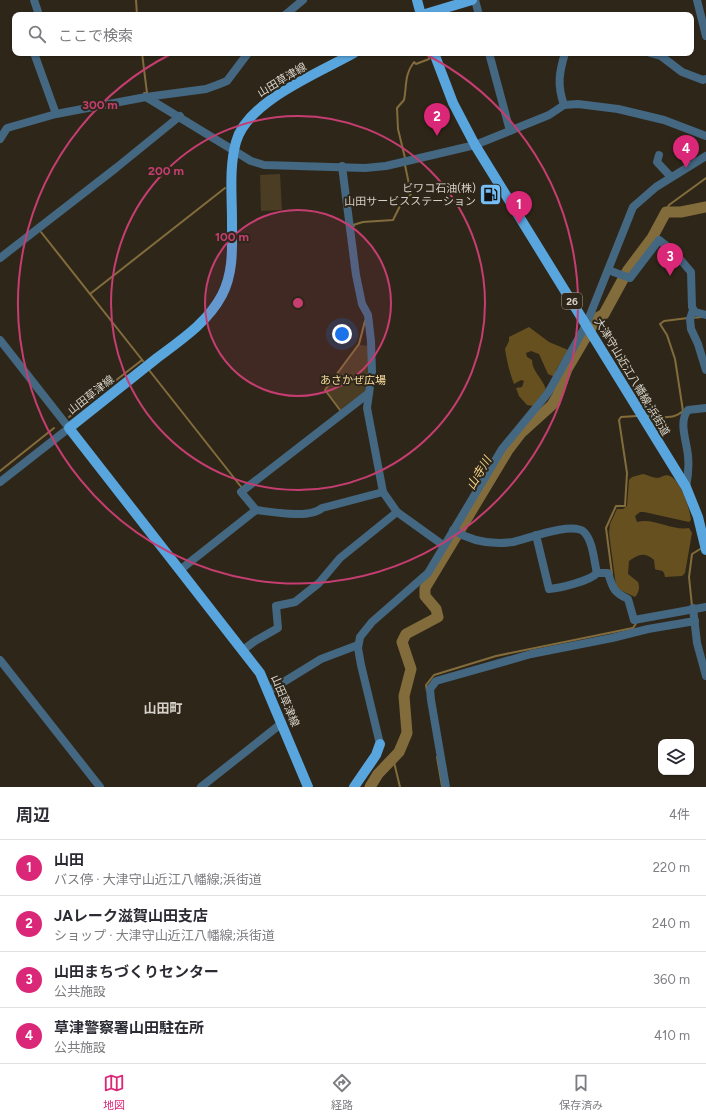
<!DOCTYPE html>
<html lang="ja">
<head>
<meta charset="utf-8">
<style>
	:root { --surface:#fff; --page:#f2f2f3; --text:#2b2b33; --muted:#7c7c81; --line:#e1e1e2; --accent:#db2777 }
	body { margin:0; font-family:Figtree,"Noto Sans JP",sans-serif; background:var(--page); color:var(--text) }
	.controls { position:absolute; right:12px; bottom:12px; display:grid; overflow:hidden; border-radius:8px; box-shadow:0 1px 3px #0004 }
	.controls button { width:36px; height:36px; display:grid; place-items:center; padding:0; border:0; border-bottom:1px solid var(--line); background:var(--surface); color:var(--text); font:20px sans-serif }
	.you { position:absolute; left:342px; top:334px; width:14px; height:14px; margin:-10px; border:3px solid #fff; border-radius:50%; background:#1a73e8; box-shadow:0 0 0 6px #1a73e833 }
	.badge { display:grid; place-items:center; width:26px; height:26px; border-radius:50%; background:var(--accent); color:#fff; font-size:13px; font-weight:700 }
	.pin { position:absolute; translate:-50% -33px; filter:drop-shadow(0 1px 2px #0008) }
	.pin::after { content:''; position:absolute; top:21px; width:14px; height:12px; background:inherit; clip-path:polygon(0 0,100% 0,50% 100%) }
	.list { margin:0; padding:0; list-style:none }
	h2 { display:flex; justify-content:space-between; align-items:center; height:52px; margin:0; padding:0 16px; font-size:17px }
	h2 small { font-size:13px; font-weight:400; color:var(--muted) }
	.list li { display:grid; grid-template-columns:26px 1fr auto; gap:12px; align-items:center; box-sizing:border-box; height:56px; padding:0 16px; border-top:1px solid var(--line) }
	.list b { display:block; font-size:15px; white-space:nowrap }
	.list p { margin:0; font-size:13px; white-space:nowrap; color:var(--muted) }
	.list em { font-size:13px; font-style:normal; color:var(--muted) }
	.icon { flex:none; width:22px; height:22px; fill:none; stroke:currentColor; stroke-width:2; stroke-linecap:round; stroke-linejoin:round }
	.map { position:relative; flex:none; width:706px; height:787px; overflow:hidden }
	.search { position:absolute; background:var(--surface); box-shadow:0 1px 3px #0004; left:12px; right:12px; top:12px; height:44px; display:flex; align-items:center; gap:10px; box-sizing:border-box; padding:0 14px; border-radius:8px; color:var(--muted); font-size:15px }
	.sheet { height:276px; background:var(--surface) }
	nav { display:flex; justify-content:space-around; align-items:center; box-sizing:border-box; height:56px; border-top:1px solid var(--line); background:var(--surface); font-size:11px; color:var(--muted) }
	nav a { display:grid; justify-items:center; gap:2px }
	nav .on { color:var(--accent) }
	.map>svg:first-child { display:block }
	.green { fill:#4a3d23 }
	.forest { fill:#66501f }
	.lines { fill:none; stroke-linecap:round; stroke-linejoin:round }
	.stream { stroke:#836c3c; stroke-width:2 }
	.river { stroke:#836c3c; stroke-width:11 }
	.minor { stroke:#446782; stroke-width:8 }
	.major { stroke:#59a5dd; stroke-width:10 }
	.ring { fill:none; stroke:#c63d71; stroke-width:2 }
	.labels { text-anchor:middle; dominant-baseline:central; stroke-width:4; stroke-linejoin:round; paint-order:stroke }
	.shield { fill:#2e2719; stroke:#a49f94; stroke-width:1 }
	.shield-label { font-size:10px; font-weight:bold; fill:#d7d2c9 }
	.street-label { font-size:11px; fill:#d7d2c9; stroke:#2e2719 }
	.poi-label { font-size:11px; fill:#d7d2c9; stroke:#2e2719; text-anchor:end }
	.park-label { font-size:11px; fill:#fadca2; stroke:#2e2719 }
	.water-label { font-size:12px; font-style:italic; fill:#f6d287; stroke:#2e2719 }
	.quarter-label { font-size:13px; font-weight:bold; fill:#d7d2c9; stroke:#2e2719 }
	.centre { fill:#c63d71; stroke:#2e2719; stroke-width:2 }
	.ring-label { font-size:12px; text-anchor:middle; font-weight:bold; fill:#c63d71; stroke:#2e2719; stroke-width:4; stroke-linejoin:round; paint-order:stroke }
</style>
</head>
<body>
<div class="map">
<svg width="706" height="787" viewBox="0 0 706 787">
	<rect width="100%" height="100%" fill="#2e2719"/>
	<g class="green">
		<path d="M280,174L282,210L261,211L260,175Z"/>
		<path d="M359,345L370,346V378L367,390L341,410L326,390Z"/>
	</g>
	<g class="forest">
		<path d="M529,327L549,342L568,350L556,370L555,377L548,374L539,354L531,351L526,353L527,357L532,360C532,372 543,378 546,390L533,406L527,405L519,396L516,388L522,387L524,381L521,380L514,384C509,371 507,361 505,349L509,341V337Z"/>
		<path d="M643,474C648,475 653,478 658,478C663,477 665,474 670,476C681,481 690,509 691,520L689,522L644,512H640L635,516L637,522C653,517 672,531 689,528L692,533L685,573L682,576L665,577C664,568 660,572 655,569L654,560C644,551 638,555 629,561L628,574L638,582C640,588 639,592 635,597L620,590L616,586L609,533L610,524L617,509H623L627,506L629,480L632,477Z"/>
	</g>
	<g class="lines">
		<g class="stream">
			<path d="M136,0L137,15"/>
			<path d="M142,53L147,93H144"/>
			<path d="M405,158L398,129L397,108L404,100C407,86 404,75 414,62L416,64L429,59L430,54"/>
			<path d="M666,212L669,205L706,178"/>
			<path d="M354,226L353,225L363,222L393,220L401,204L411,194L405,165"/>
			<path d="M41,232L143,361"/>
			<path d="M90,294L225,188"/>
			<path d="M692,318L702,317"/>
			<path d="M149,370L242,488"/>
			<path d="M340,410L325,390L359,344L365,321"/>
			<path d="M646,416C658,417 674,420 683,411L675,359L667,335L660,324L664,321L688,318"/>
			<path d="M69,417L142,360"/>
			<path d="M0,471L54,428"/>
			<path d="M612,574L606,528L616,506H625L627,473L619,420L621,417L637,416"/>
			<path d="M692,606L689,577L692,554L702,548"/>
			<path d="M427,691L426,685L434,675L496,656L633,628L637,622"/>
			<path d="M437,757L442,786"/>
			<path d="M393,758L400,787"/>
		</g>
		<path class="river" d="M370,787L378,774L399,752L407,733L404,696L411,669L402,642L406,634L438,617L436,609L425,596V588L508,450L521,433L552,405L557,397L567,369L597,318L604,314L628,270L652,238L666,212H681L706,207"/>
		<g class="minor">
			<path d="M34,0L39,15"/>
			<path d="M475,0L479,15"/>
			<path d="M697,0L706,36"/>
			<path d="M285,15L303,0"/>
			<path d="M34,53L56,114"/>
			<path d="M489,53L510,131"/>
			<path d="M650,53L661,56L682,72L703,80L706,79"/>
			<path d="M146,97L251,161L264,165L365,168L386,166L475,145L549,115L564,105L578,104L618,109L664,120L706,136"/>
			<path d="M564,105C557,85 559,73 565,53"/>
			<path d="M0,139L7,128L56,114L146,97L206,89L217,85L227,81L248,53"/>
			<path d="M659,155L657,162L671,177"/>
			<path d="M342,166L356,275L362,304L368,315L371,341L372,372L367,408L383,492L397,512L443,545"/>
			<path d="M0,258L116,168L180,116"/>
			<path d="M608,270L630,278L659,240L673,251L691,272L692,307L695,312L706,315"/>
			<path d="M693,310L690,319L691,329L698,344L706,370"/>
			<path d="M0,340L69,428L0,482"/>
			<path d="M369,393L241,492L256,510C272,512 310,519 322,508L383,492"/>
			<path d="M686,487C688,477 689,466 688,456C687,442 678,422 688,410L706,408"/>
			<path d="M453,530C471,541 492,545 513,542C527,539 573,521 584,532C593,541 594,561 597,573H608C613,588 613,592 628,599L634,620L706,607"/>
			<path d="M536,535L549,589C560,588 590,581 597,573"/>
			<path d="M180,570L256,510"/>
			<path d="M693,608L697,643L706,676"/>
			<path d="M243,650L255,641L278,628L276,606L295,602L319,583L340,558L397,512"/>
			<path d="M0,660L100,787"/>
			<path d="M269,691L321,659L358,645"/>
			<path d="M380,744L361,665L358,648L360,637L372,622L428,573L502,449L548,393L586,325L633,207L656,187L706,156"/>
			<path d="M201,787L282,723"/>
			<path d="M446,787L431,700L430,689L436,681L531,654L612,638L648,629L695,621"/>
		</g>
		<g class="major">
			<path d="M417,0L421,15"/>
			<path d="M422,15L472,0"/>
			<path d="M434,53L453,103L475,145L686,487L698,517L706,550"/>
			<path d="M308,787L260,673L69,428C99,404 128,381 157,358C181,340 208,322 222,295C234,272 232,246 232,221C232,196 229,167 236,142C247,101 319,73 354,53"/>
			<path d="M354,787L376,755L380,744"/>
		</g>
	</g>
	<circle cx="298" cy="303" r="93" fill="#c63d71" fill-opacity=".12"/>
	<g class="ring">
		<circle cx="298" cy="303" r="93"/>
		<circle cx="298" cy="303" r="187"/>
		<path d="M425 54A280 280 0 1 1 171 54"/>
	</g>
	<defs>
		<symbol id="fuel-square" viewBox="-11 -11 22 22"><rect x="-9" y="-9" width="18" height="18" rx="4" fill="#77bff7" stroke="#2e2719"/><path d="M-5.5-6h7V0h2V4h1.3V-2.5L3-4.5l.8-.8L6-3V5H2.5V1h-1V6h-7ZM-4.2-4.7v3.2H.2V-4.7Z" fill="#111"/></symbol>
	</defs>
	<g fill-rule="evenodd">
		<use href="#fuel-square" x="478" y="182" width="25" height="25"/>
	</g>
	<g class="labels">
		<rect class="shield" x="562" y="293" width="20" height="16" rx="3"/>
		<g class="shield-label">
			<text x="572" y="301">26</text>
		</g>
		<g class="street-label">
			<text transform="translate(282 80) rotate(-31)">山田草津線</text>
			<text transform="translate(632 377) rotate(59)">大津守山近江八幡線;浜街道</text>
			<text transform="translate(91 395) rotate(-38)">山田草津線</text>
			<text transform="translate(285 701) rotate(67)">山田草津線</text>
		</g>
		<g class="poi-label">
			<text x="476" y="188">ビワコ石油(株)<tspan x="476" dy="13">山田サービスステーション</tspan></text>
		</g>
		<g class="park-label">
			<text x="353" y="380">あさかぜ広場</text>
		</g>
		<g class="water-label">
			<text transform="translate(479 473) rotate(-59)">山寺川</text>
		</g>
		<g class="quarter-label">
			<text x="163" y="708">山田町</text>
		</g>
	</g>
	<circle cx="298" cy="303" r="6" class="centre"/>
	<g class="ring-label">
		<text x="100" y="109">300 m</text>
		<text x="166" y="175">200 m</text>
		<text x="232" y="241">100 m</text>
	</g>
</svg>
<div class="controls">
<button><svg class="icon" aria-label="layers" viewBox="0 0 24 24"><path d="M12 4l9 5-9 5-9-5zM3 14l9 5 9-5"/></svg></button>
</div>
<div class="you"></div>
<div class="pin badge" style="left:519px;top:224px">1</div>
<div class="pin badge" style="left:437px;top:136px">2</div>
<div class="pin badge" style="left:670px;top:276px">3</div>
<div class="pin badge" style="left:686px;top:168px">4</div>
<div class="search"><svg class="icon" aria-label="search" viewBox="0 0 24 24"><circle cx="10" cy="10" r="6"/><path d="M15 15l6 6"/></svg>ここで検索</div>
</div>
<section class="sheet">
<h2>周辺<small>4件</small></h2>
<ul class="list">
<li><span class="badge">1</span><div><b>山田</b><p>バス停 · 大津守山近江八幡線;浜街道</p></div><em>220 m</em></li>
<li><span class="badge">2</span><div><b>JAレーク滋賀山田支店</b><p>ショップ · 大津守山近江八幡線;浜街道</p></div><em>240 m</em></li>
<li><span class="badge">3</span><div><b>山田まちづくりセンター</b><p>公共施設</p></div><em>360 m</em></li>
<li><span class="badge">4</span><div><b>草津警察署山田駐在所</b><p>公共施設</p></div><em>410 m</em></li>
</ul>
</section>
<nav>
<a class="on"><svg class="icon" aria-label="map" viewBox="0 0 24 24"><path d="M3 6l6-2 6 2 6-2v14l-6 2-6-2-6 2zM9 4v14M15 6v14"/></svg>地図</a>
<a><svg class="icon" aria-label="directions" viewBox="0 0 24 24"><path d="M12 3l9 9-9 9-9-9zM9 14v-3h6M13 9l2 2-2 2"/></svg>経路</a>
<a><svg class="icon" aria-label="saved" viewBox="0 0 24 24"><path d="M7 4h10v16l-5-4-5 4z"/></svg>保存済み</a>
</nav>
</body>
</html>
